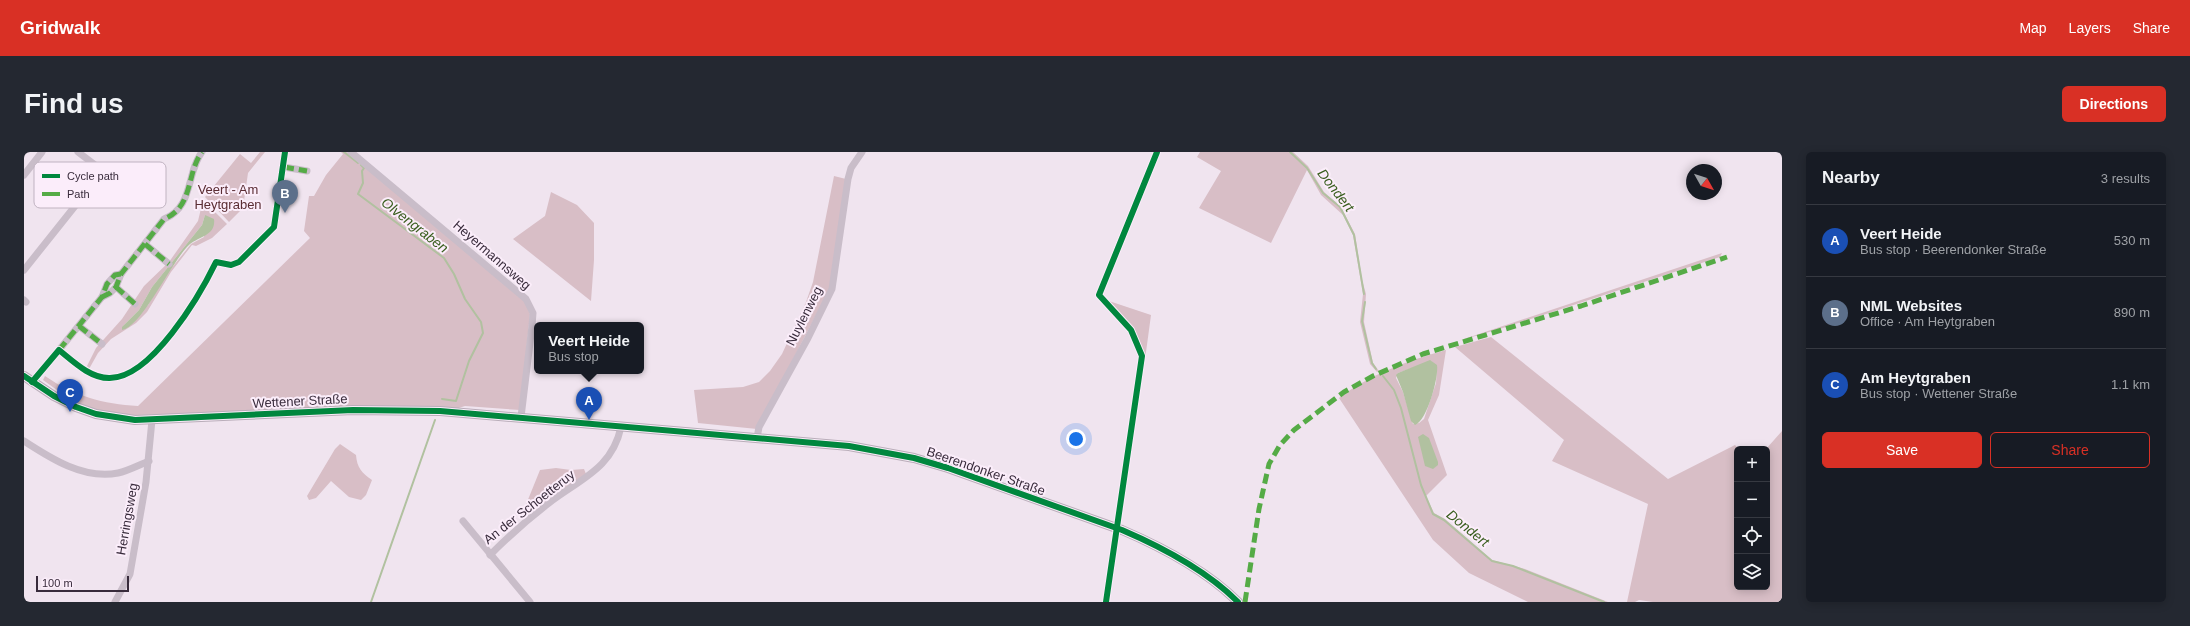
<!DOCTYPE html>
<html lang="en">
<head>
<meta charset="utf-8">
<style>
	:root { --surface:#171b24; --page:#242831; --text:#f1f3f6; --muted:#9ea1a6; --line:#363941; --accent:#d93025 }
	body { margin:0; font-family:Helvetica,sans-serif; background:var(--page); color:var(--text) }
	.controls { position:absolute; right:12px; bottom:12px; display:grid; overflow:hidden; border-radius:6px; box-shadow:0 2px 10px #0003 }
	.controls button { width:36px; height:36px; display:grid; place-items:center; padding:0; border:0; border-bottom:1px solid var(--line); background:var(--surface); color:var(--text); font:20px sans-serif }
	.compass { position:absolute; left:1662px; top:12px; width:36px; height:36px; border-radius:50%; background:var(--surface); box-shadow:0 2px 10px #0003; rotate:129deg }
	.scale { position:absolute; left:12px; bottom:10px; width:93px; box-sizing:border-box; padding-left:4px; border:2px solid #382b3b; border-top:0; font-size:11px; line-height:14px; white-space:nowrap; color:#382b3b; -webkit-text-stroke:3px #fbedfa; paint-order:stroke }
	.you { position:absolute; left:1052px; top:287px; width:14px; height:14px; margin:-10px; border:3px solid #fff; border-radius:50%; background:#1a73e8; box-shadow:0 0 0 6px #1a73e833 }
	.badge { display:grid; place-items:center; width:26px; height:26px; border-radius:50%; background:var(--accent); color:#fff; font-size:13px; font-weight:700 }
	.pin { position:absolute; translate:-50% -33px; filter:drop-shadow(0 1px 2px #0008) }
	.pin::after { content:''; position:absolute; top:21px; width:14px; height:12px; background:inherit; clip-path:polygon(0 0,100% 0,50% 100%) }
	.popup { position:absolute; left:510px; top:170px; width:110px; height:52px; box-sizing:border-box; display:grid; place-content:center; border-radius:6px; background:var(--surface); filter:drop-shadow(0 1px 3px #0005); font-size:13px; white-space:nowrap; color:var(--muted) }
	.popup b { font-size:15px; color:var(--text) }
	.popup::after { content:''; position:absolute; left:50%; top:100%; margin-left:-8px; border:8px solid transparent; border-top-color:var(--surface) }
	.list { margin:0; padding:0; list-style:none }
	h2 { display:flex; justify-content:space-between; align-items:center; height:52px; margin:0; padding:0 16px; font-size:17px }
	h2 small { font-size:13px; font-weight:400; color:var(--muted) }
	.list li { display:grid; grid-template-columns:26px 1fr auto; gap:12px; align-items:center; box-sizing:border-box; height:72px; padding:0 16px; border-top:1px solid var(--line) }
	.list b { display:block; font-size:15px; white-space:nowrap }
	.list p { margin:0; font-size:13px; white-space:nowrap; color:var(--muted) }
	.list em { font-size:13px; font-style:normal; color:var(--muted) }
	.actions { display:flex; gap:8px; padding:12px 16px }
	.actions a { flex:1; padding:9px 0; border:1px solid var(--accent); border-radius:6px; text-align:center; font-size:14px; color:var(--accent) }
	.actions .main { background:var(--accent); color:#fff }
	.icon { flex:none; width:22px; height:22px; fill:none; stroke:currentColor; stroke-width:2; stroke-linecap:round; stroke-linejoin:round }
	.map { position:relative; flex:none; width:1758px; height:450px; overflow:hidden; border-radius:6px }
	header { display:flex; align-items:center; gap:24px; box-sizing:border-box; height:56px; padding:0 20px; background:var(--accent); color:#fff }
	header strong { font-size:19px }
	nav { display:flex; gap:22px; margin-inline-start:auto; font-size:14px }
	.intro { display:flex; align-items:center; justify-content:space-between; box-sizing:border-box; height:96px; padding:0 24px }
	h1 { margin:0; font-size:28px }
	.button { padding:10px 18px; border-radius:6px; background:var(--accent); color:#fff; font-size:14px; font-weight:700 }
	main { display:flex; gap:24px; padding:0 24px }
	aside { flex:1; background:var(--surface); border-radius:6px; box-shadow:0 2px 10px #0003 }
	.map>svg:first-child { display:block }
	.green { fill:#d8bec6; fill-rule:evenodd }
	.water { fill:#b1c1a0 }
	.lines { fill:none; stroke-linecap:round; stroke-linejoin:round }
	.stream { stroke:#b1c1a0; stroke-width:2 }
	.street { stroke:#c9bdc9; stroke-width:7 }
	.secondary { stroke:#b9adb9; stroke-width:10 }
	.quiet { stroke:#55ab46; stroke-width:5; stroke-dasharray:10 5; stroke-linecap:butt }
	.cycleway-casing { stroke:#fbedfa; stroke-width:8 }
	.cycleway { stroke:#00873e; stroke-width:6 }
	.labels { text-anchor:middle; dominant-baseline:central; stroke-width:4; stroke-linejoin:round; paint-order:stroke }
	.park-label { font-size:13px; fill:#5a2d33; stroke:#fbedfa }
	.street-label { font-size:13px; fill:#382b3b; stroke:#fbedfa }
	.water-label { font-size:14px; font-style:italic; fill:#395e1e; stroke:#fbedfa }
	.key { fill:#fbedfa; stroke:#c0b3c1; stroke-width:1 }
	.key-label { font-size:11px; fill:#382b3b }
</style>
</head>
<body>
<header>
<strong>Gridwalk</strong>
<nav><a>Map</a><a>Layers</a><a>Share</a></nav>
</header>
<div class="intro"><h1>Find us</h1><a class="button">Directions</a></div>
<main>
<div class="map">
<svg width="1758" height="450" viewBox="0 0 1758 450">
	<rect width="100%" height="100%" fill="#f0e4ef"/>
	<g class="green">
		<path d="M236,0H241L224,21L219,56L205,70L181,45L216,2L227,11Z"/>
		<path d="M317,0H323L500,148L506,162L496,258L441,254L416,262L340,260L114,263C88,270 57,252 34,242L33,238L19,228L21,224C50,244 79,252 114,254L286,86L280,79L285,44H290L302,23L319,2Z"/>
		<path d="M1176,0H1269L1284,14L1300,40L1317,55L1331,82L1338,128L1342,142L1340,170L1349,211L1355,219L1353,220L1346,212L1336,170L1339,142L1329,83L1319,63L1297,43L1283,18L1247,91L1175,56L1197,19L1173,5Z"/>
		<path d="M810,24L822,27L806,136L733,277L674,271L670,238L719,235L735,230L746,219L758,202L782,150L789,130Z"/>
		<path d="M527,40L553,53L570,71V108L567,149L489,87L521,64Z"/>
		<path d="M179,48L203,72L188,86L172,94L168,93L147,120L123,160L112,171L87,187L74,201L65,217L63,214L72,196L98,167L120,134L145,110L174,69ZM181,63L180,85L167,92L142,123L124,153L98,175L115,158L128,135L178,73Z"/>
		<path d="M1698,101L1696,105L1479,176L1434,189Z"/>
		<path d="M1085,149L1127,163L1120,215C1119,183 1105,171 1085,149Z"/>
		<path d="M1467,185L1644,327L1711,293L1715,297H1713V435H1743L1742,297L1758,279V450H1629L1615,448L1611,450H1603L1624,352L1528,309L1540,288L1431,195Z"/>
		<path d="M1422,198L1415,243L1404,268L1423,323L1402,344L1410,361L1421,367L1468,408L1501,417L1584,450H1504L1445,421L1409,388L1315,246C1345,223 1385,208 1422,198ZM1407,209L1413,215L1412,231L1400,267L1395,271L1389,272L1379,240L1372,226L1374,221Z"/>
		<path d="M316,292L332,303C333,316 338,321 348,328L342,343L337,348L325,345L307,329L292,346L285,348L283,344L311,297Z"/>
		<path d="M532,316L547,318L560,317L562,322L501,365V355L516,318Z"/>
	</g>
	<g class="water">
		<path d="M181,63L190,67C192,83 176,84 166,92C148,108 118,175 98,178V175L115,158L128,135L178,73Z"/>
		<path d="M1406,208L1413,213C1415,225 1403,269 1391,273L1387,269L1379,240L1372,223L1374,221Z"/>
		<path d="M1399,282L1405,286L1414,310V313L1409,317L1401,314L1394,285Z"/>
	</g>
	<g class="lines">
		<g class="stream">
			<path d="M320,0L334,11"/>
			<path d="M1266,0L1283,16L1299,41L1316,55L1330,83L1340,142"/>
			<path d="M337,13L340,16L338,19L339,31L334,42L420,106L430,122L441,147L457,170L459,181L445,209L432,249L418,247"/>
			<path d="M1341,150L1338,169L1348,211L1352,217"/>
			<path d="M1359,224L1370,238L1377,256L1397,333L1409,362L1420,368L1468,409L1489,414L1580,450"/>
			<path d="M347,450L411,268"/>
		</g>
		<g class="street">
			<path d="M54,0L96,32"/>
			<path d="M327,0L502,147L509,161L508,174L497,265"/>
			<path d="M260,15L283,19"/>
			<path d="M0,23L18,0"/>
			<path d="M121,92L145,112"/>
			<path d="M0,118L79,19"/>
			<path d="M92,135L111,152"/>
			<path d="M78,145L86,141L92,135L97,122L140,67C170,55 162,21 178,0"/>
			<path d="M0,148L2,150"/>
			<path d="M55,174L78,192"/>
			<path d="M35,198L78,145L83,132L91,123L97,122"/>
			<path d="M8,230L35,198C50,210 66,226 85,226C127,227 176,143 192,110L207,113L215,110L250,75L261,0"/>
			<path d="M733,286L735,275L784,186L808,137L824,27L827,16L838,0"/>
			<path d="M0,289C26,306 60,328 94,321C104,319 115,313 125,309"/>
			<path d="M439,369L506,450"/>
			<path d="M466,403C485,384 504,367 525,351C556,327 588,317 597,275"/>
			<path d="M91,450L106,422L122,330L128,268"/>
		</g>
		<path class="secondary" d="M0,224L30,244L52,255L72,262L111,268L329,258L416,259L825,294L890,306L924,316L1098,378C1140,396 1182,418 1214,450"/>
		<g class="quiet">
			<path d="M260,15L283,19"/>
			<path d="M121,92L145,112"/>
			<path d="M92,135L111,152"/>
			<path d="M78,145L86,141L92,135L97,122L140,67C170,55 162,21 178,0"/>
			<path d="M55,174L78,192"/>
			<path d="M35,198L78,145L83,132L91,123L97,122"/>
			<path d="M1221,450L1235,357L1245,312L1256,293L1270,278L1320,240L1349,224L1399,202L1557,154L1703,105"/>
		</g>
		<defs>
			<g id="cycleway">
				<path d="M0,224L30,244L52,255L72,262L111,268L329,258L416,259L825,294L890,306L924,316L1098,378C1140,396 1182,418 1214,450"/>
				<path d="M8,230L35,198C50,210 66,226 85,226C127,227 176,143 192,110L207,113L215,110L250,75L261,0"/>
				<path d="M1082,450L1118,204L1107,178L1075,143L1133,0"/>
			</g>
		</defs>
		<use href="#cycleway" class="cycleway-casing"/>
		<use href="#cycleway" class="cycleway"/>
	</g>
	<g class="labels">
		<g class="park-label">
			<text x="204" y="37">Veert - Am<tspan x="204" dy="15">Heytgraben</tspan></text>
		</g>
		<g class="street-label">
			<text transform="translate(468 103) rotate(41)">Heyermannsweg</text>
			<text transform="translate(780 164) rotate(-63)">Nuylenweg</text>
			<text transform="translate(276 249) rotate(-3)">Wettener Straße</text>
			<text transform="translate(962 319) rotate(19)">Beerendonker Straße</text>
			<text transform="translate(505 355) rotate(-38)">An der Schoetteruy</text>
			<text transform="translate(103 367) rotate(-80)">Herringsweg</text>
		</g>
		<g class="water-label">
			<text transform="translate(1312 38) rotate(52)">Dondert</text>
			<text transform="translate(391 73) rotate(38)">Olvengraben</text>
			<text transform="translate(1444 376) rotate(39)">Dondert</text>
		</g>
	</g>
	<rect x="10" y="10" width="132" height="46" rx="6" class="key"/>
	<rect x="18" y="22" width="18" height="4" fill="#00873e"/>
	<rect x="18" y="40" width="18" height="4" fill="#55ab46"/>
	<g class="key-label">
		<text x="43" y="28">Cycle path</text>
		<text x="43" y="46">Path</text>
	</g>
</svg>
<div class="controls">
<button>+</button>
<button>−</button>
<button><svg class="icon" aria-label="locate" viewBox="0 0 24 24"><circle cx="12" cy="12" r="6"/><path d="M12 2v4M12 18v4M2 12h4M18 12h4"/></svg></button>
<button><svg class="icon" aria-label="layers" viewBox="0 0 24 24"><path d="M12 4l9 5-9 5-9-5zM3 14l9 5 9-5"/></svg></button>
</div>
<svg class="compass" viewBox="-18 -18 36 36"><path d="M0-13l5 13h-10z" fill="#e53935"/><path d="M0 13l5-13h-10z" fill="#9ea1a6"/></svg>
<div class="scale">100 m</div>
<div class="you"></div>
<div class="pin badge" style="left:565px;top:268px;background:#1a4fb4">A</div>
<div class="popup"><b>Veert Heide</b>Bus stop</div>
<div class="pin badge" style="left:261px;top:61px;background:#5c6f8a">B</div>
<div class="pin badge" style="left:46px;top:260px;background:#1a4fb4">C</div>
</div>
<aside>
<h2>Nearby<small>3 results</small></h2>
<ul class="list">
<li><span class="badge" style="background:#1a4fb4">A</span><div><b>Veert Heide</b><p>Bus stop · Beerendonker Straße</p></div><em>530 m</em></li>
<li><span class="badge" style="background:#5c6f8a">B</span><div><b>NML Websites</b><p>Office · Am Heytgraben</p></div><em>890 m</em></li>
<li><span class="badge" style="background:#1a4fb4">C</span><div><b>Am Heytgraben</b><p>Bus stop · Wettener Straße</p></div><em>1.1 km</em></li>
</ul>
<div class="actions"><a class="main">Save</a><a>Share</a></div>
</aside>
</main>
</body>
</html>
